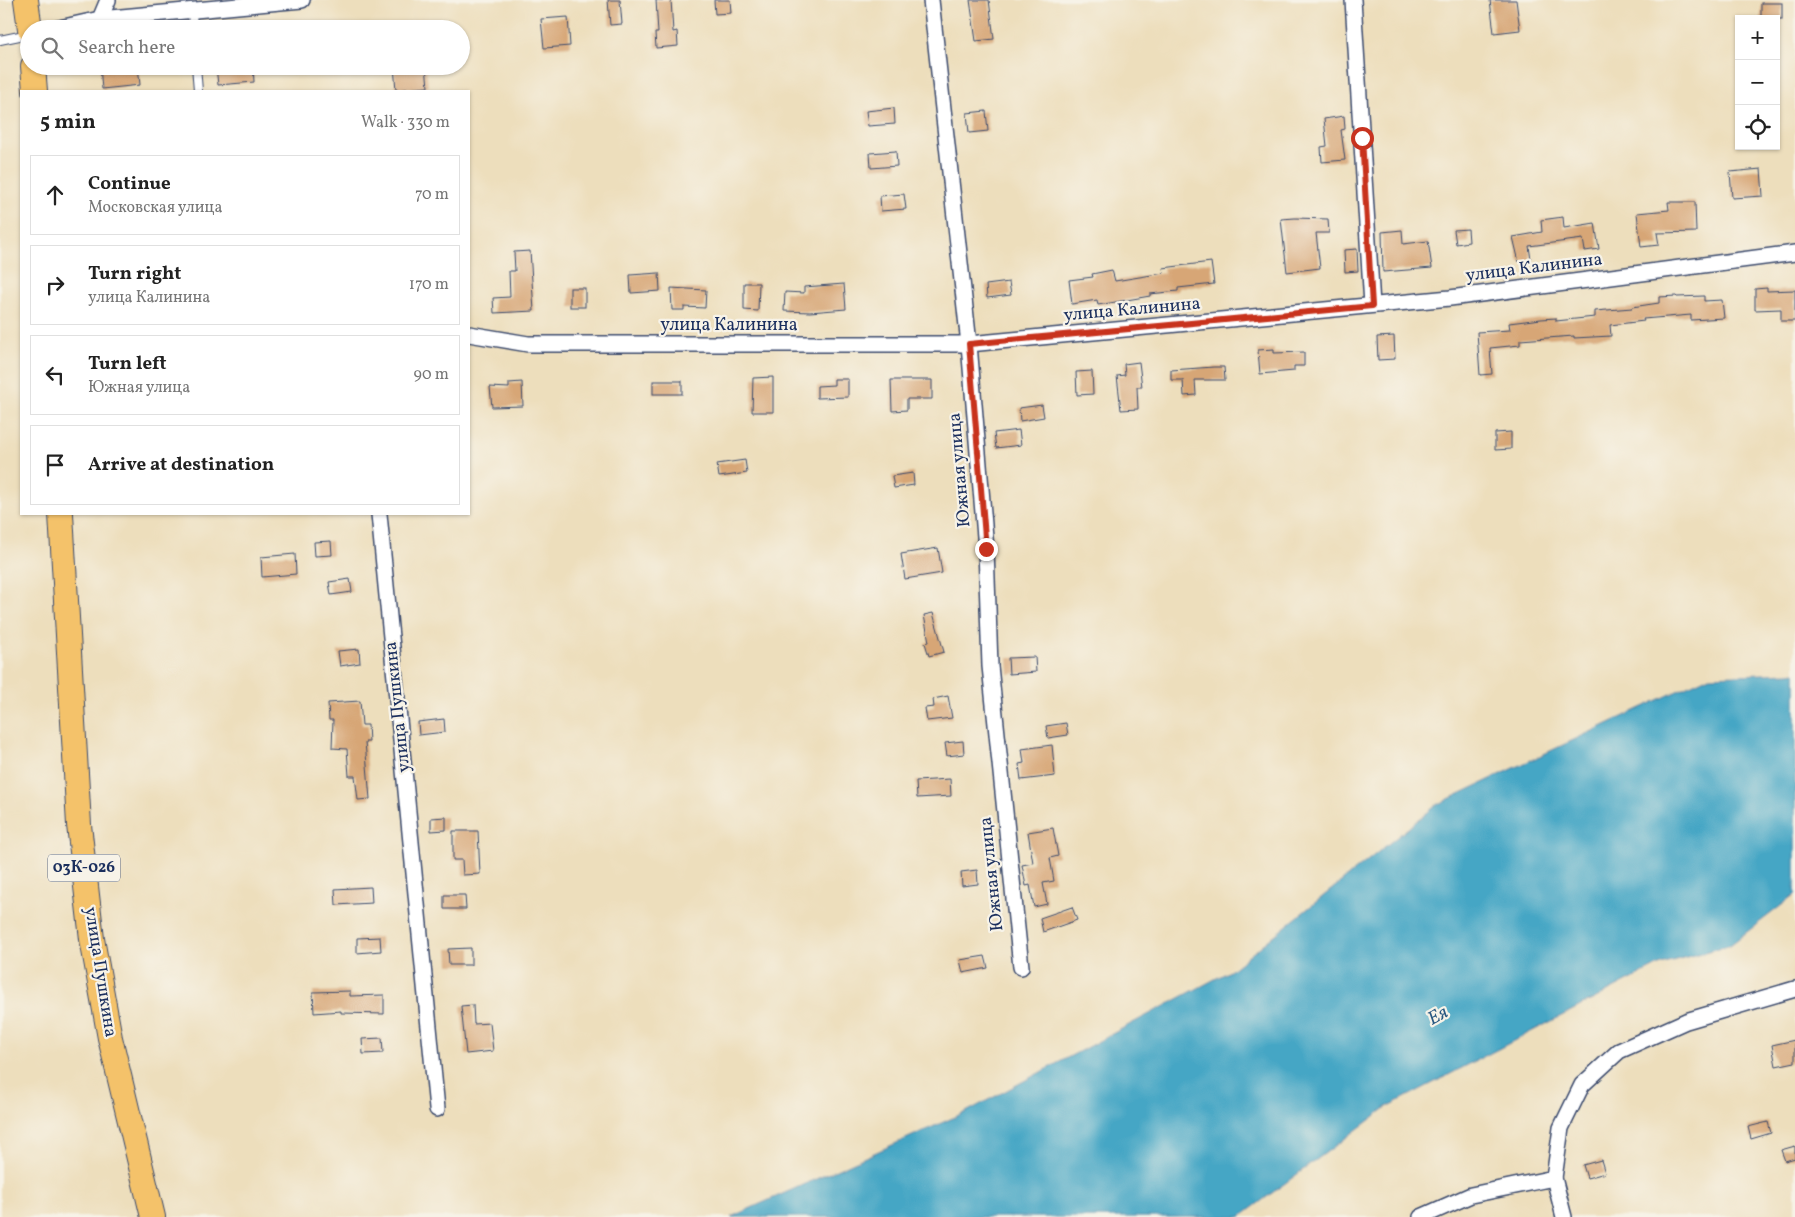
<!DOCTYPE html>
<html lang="en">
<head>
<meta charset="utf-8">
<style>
	:root { --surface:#fff; --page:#f6f6f6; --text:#222; --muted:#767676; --line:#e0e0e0 }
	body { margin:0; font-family:Vollkorn,serif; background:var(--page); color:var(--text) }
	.controls { position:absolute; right:15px; top:15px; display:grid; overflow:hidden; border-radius:0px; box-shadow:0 1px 4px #0004 }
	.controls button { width:45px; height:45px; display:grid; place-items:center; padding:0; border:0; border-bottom:1px solid var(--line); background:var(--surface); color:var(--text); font:25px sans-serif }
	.stop { position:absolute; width:15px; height:15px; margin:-11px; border:4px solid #c8321e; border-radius:50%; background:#fff }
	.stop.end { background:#c8321e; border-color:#fff; box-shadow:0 1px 5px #0008 }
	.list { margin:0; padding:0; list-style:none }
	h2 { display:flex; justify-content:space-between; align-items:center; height:65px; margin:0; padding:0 20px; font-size:21px }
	h2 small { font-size:16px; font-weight:400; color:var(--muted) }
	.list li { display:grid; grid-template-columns:32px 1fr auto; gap:15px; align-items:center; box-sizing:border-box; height:80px; margin:0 10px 10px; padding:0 10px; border:1px solid var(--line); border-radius:0px }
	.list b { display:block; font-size:19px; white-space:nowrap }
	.list p { margin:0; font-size:16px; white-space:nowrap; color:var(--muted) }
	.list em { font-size:16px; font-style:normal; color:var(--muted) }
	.icon { flex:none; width:28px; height:28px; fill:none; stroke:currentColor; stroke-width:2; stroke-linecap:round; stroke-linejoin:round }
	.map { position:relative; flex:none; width:1795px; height:1217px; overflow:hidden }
	.search { position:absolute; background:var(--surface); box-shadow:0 1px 4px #0004; left:20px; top:20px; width:450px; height:55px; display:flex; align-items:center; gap:12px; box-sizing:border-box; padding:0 18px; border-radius:28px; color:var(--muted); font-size:19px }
	.panel { position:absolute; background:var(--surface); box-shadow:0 1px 4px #0004; left:20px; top:90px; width:450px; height:425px; border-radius:0px }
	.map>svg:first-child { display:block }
	.water { fill:#45a6c5; stroke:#306a92 }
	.building { fill:#d7a676 }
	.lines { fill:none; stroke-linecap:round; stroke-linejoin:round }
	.lane-casing { stroke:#3a496c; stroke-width:10 }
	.street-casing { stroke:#3a496c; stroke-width:18 }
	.primary-casing { stroke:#3a496c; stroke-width:26 }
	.lane { stroke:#fff; stroke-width:8 }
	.street { stroke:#fff; stroke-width:15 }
	.primary { stroke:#f4c26a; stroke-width:24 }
	.route { stroke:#c8321e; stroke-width:6 }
	.labels { text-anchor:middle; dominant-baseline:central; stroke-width:4.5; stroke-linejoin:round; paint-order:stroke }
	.shield { fill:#f7f3e8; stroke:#5d6a87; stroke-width:1 }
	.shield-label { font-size:16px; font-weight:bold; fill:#1b2f5e }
	.street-label { font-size:18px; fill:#1b2f5e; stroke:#f7f3e8 }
	.water-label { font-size:19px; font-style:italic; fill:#2a5982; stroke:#f7f3e8 }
</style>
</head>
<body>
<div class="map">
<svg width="1795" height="1217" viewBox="0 0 1795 1217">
	<rect width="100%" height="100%" fill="#f7f3e8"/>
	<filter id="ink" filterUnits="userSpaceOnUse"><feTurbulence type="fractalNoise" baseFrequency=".02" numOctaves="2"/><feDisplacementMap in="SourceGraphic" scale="10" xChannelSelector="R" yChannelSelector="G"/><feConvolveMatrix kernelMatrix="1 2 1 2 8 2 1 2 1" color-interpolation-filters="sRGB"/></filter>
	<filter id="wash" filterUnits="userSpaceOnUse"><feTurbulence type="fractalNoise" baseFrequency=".0096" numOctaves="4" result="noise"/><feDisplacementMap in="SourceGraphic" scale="20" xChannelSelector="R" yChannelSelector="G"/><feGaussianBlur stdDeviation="1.12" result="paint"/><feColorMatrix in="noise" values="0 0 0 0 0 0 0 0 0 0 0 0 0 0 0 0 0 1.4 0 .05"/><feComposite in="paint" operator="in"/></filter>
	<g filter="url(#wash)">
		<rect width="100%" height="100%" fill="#eddebc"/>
		<path class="water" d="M1795,672V895L1730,945L1661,964L1387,1107L1240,1217H731L966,1112L1230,971L1438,804L1709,676L1789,673Z"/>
		<g id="blocks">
			<g class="building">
				<path d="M608,0H620L622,24L610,25Z"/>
				<path d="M656,0H671L673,32L677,31L678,46L656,48L655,33H658Z"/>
				<path d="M714,0H730L731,13L715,14Z"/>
				<path d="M970,0H989L994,39L976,41Z"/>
				<path d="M1490,0H1516L1520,30L1494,33Z"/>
				<rect x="1761" y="3" width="21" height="16"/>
				<path d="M568,17L570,46L544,48L541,19Z"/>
				<path d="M100,66H138L140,85L102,89Z"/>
				<path d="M216,66H253L254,82L218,85Z"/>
				<path d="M394,66H426L428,87L396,90Z"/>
				<path d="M894,108L895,124L868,126L866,111Z"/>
				<path d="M986,111L988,131L969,133L967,113Z"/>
				<path d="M1344,116L1345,129L1341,130L1345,160L1322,162L1321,147L1327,146L1324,119Z"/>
				<path d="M896,151L897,166L871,168L870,153Z"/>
				<path d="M1761,169L1763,196L1732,198L1730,172Z"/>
				<path d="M904,194L906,209L881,211L880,196Z"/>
				<path d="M1668,202H1695L1696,232L1657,233L1659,245L1641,247L1637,213L1669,210Z"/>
				<path d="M1563,217L1564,228L1595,223L1599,249L1585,251L1583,239L1529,246L1531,260L1519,262L1513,237L1542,232L1541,220Z"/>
				<path d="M1295,218L1328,219L1329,233H1316L1320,268L1287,272L1281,219Z"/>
				<path d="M1468,229L1469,242L1456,244L1454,230Z"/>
				<path d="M1402,230L1403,244L1428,241L1432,268L1383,272L1382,232Z"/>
				<path d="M1357,249L1358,271L1345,272L1344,250Z"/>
				<path d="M530,251L534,311L494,313L493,298L510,297L509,271H515L514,252Z"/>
				<path d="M1211,262L1214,284L1178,288V291L1150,294V296L1098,305L1097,300L1072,304L1069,280L1093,277L1092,274L1112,270L1115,281L1164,273L1163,268Z"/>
				<path d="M659,273L660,291L631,293L630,275Z"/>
				<path d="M1009,282L1011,295L987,298L986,285Z"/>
				<path d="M744,283H759L758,311L744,310Z"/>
				<path d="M844,284L846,309L810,312L784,311L785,292L804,293V287Z"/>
				<rect x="570" y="288" width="15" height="19"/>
				<path d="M671,288L706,290L705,308L684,307V310H672Z"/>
				<path d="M1767,288V291L1795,290V321H1781V309L1755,310V289Z"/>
				<path d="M1676,296L1677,297L1704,296V301L1722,300L1724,318L1691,320V315L1643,319L1644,321L1610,325L1611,336L1574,338V336L1520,340V345L1490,348L1492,374L1480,375L1477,332L1510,330L1509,323L1541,319L1556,318V321L1595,317V311L1632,308V307L1659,303V297Z"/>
				<path d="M1394,336L1395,359L1378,360L1377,337Z"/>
				<path d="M1274,349V353L1304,352V366H1294V371L1260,374L1258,350Z"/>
				<path d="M1139,362L1142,387H1137L1138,409L1121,410L1117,376L1125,375L1124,364Z"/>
				<path d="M1214,367H1224L1225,380H1195L1196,395L1184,396L1183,380H1171V370Z"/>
				<path d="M1092,371L1093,394L1077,395L1076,372Z"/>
				<path d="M773,377V412H752L753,378Z"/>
				<path d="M834,379H848V397L817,398V386L834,385Z"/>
				<path d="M891,380H932V399H907V410L892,411Z"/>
				<rect x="653" y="381" width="29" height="13"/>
				<path d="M522,382L523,406L492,407L490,387L509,388V383Z"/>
				<path d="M1042,405L1044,417L1020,421L1019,408Z"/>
				<path d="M1019,430L1021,445L996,448L994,433Z"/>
				<path d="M1511,432V449L1495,450V433Z"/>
				<path d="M745,460L747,473L719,477L717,464Z"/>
				<path d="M913,473L914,485L894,488L892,476Z"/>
				<path d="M331,541L332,555L315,556L314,542Z"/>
				<path d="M938,548L942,573L905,579L901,554Z"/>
				<path d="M295,554L296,574L262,577L261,557Z"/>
				<path d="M350,579L352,592L331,595L329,582Z"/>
				<path d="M933,613L944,652L929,656L925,643L929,642L924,615Z"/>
				<path d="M359,649L360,663L340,666L338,651Z"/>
				<path d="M1035,657L1036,672L1009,674L1008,658Z"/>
				<path d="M948,696L952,718L927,721L925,708L934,707L933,699Z"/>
				<path d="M360,701L362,725H368L369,742H365L370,799L358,800L355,776H349L347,749L332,748L333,720H329L328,703Z"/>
				<path d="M444,719L445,732L419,735L418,722Z"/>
				<path d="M1066,723L1068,735L1048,738L1046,726Z"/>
				<path d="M963,741L964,754L947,756L945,743Z"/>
				<path d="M1052,745L1055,776L1021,780L1019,764L1024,763L1022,749Z"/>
				<path d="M950,779L951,796L917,798L916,781Z"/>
				<path d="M446,817V830L431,831V818Z"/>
				<path d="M1053,828L1058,856L1050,858L1054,881L1043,883L1047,904L1034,907L1030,885L1026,886L1022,865L1033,863L1028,832Z"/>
				<path d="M453,831H478L480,874L463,875L462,860H453Z"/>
				<path d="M977,870L978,884L962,886L961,872Z"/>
				<path d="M371,887L372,903L336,905L335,889Z"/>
				<path d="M444,895H465L466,909H444Z"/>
				<path d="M1072,907L1077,920L1043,932L1040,918Z"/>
				<path d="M380,937L381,951L357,953V938Z"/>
				<path d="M471,948V965H449L448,949Z"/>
				<path d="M985,956L988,968L963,973L960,960Z"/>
				<path d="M350,991V996L384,995V1014L341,1013V1011L314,1013L313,992Z"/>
				<path d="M473,1005L474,1024L490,1023L493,1051L466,1054L461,1006Z"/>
				<path d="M382,1038L383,1053L363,1054L362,1039Z"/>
				<path d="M1795,1040V1062L1776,1066L1772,1045Z"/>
				<path d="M1768,1122L1771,1133L1751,1139L1748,1127Z"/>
				<path d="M1795,1146V1158L1785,1161L1781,1150Z"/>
				<path d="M1601,1160L1605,1173L1587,1178L1583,1165Z"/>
			</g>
		</g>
	</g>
	<g filter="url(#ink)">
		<use href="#blocks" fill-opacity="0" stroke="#3a496c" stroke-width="1"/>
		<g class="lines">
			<defs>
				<g id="lane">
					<path d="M192,10L193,29"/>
					<path d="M0,40L29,34"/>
					<path d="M196,66L198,91"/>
				</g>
				<g id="street">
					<path d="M931,0L969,344L986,549L990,666L1021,967"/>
					<path d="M1353,0L1372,305"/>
					<path d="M100,19L108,0"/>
					<path d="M55,29L100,19L302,0"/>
					<path d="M469,334L528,344H969L1450,298L1795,253"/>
					<path d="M379,514L437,1109"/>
					<path d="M1554,1178L1564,1217"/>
					<path d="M1421,1217L1471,1195L1554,1178L1561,1128L1582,1085L1619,1051L1686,1021L1795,989"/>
				</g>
				<g id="primary">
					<path d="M26,0L30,29"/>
					<path d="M33,66L35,91"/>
					<path d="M61,514L79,825L92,939L110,1038L153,1217"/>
				</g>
			</defs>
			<use href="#lane" class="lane-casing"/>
			<use href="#street" class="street-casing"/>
			<use href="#primary" class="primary-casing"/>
			<use href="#lane" class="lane"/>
			<use href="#street" class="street"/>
			<use href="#primary" class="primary"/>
		</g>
	</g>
	<g class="lines" filter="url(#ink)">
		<path class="route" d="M986,549L969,344L1372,306L1362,138"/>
	</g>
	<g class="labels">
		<rect class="shield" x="48" y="854.5" width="72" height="27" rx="4"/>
		<g class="shield-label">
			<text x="84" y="868">03К-026</text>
		</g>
		<g class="street-label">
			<text transform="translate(1534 268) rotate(-7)">улица Калинина</text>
			<text transform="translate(1132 310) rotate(-5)">улица Калинина</text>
			<text x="729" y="325">улица Калинина</text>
			<text transform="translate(960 470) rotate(-95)">Южная улица</text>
			<text transform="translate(398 707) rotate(-96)">улица Пушкина</text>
			<text transform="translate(992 874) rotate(-96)">Южная улица</text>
			<text transform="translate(100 972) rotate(81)">улица Пушкина</text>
		</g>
		<g class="water-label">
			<text transform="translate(1438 1016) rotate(-29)">Ея</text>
		</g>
	</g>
</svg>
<div class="controls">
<button>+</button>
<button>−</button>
<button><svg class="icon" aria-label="locate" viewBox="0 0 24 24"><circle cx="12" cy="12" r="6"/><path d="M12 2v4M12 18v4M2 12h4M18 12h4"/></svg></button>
</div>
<div class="stop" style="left:1362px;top:138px"></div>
<div class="stop end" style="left:986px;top:549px"></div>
<div class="search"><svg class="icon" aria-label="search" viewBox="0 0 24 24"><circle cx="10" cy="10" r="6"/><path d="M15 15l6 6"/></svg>Search here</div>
<section class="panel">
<h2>5 min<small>Walk · 330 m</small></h2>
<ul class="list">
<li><svg class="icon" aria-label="ahead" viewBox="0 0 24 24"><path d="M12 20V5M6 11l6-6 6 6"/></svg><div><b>Continue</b><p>Московская улица</p></div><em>70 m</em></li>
<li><svg class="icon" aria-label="right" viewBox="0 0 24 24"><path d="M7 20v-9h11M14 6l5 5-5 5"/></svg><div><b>Turn right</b><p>улица Калинина</p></div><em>170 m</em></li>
<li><svg class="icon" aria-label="left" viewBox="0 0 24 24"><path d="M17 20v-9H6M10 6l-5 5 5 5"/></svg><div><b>Turn left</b><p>Южная улица</p></div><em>90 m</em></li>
<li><svg class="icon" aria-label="arrive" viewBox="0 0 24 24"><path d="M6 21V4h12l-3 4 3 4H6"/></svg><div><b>Arrive at destination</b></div></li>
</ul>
</section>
</div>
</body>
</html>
